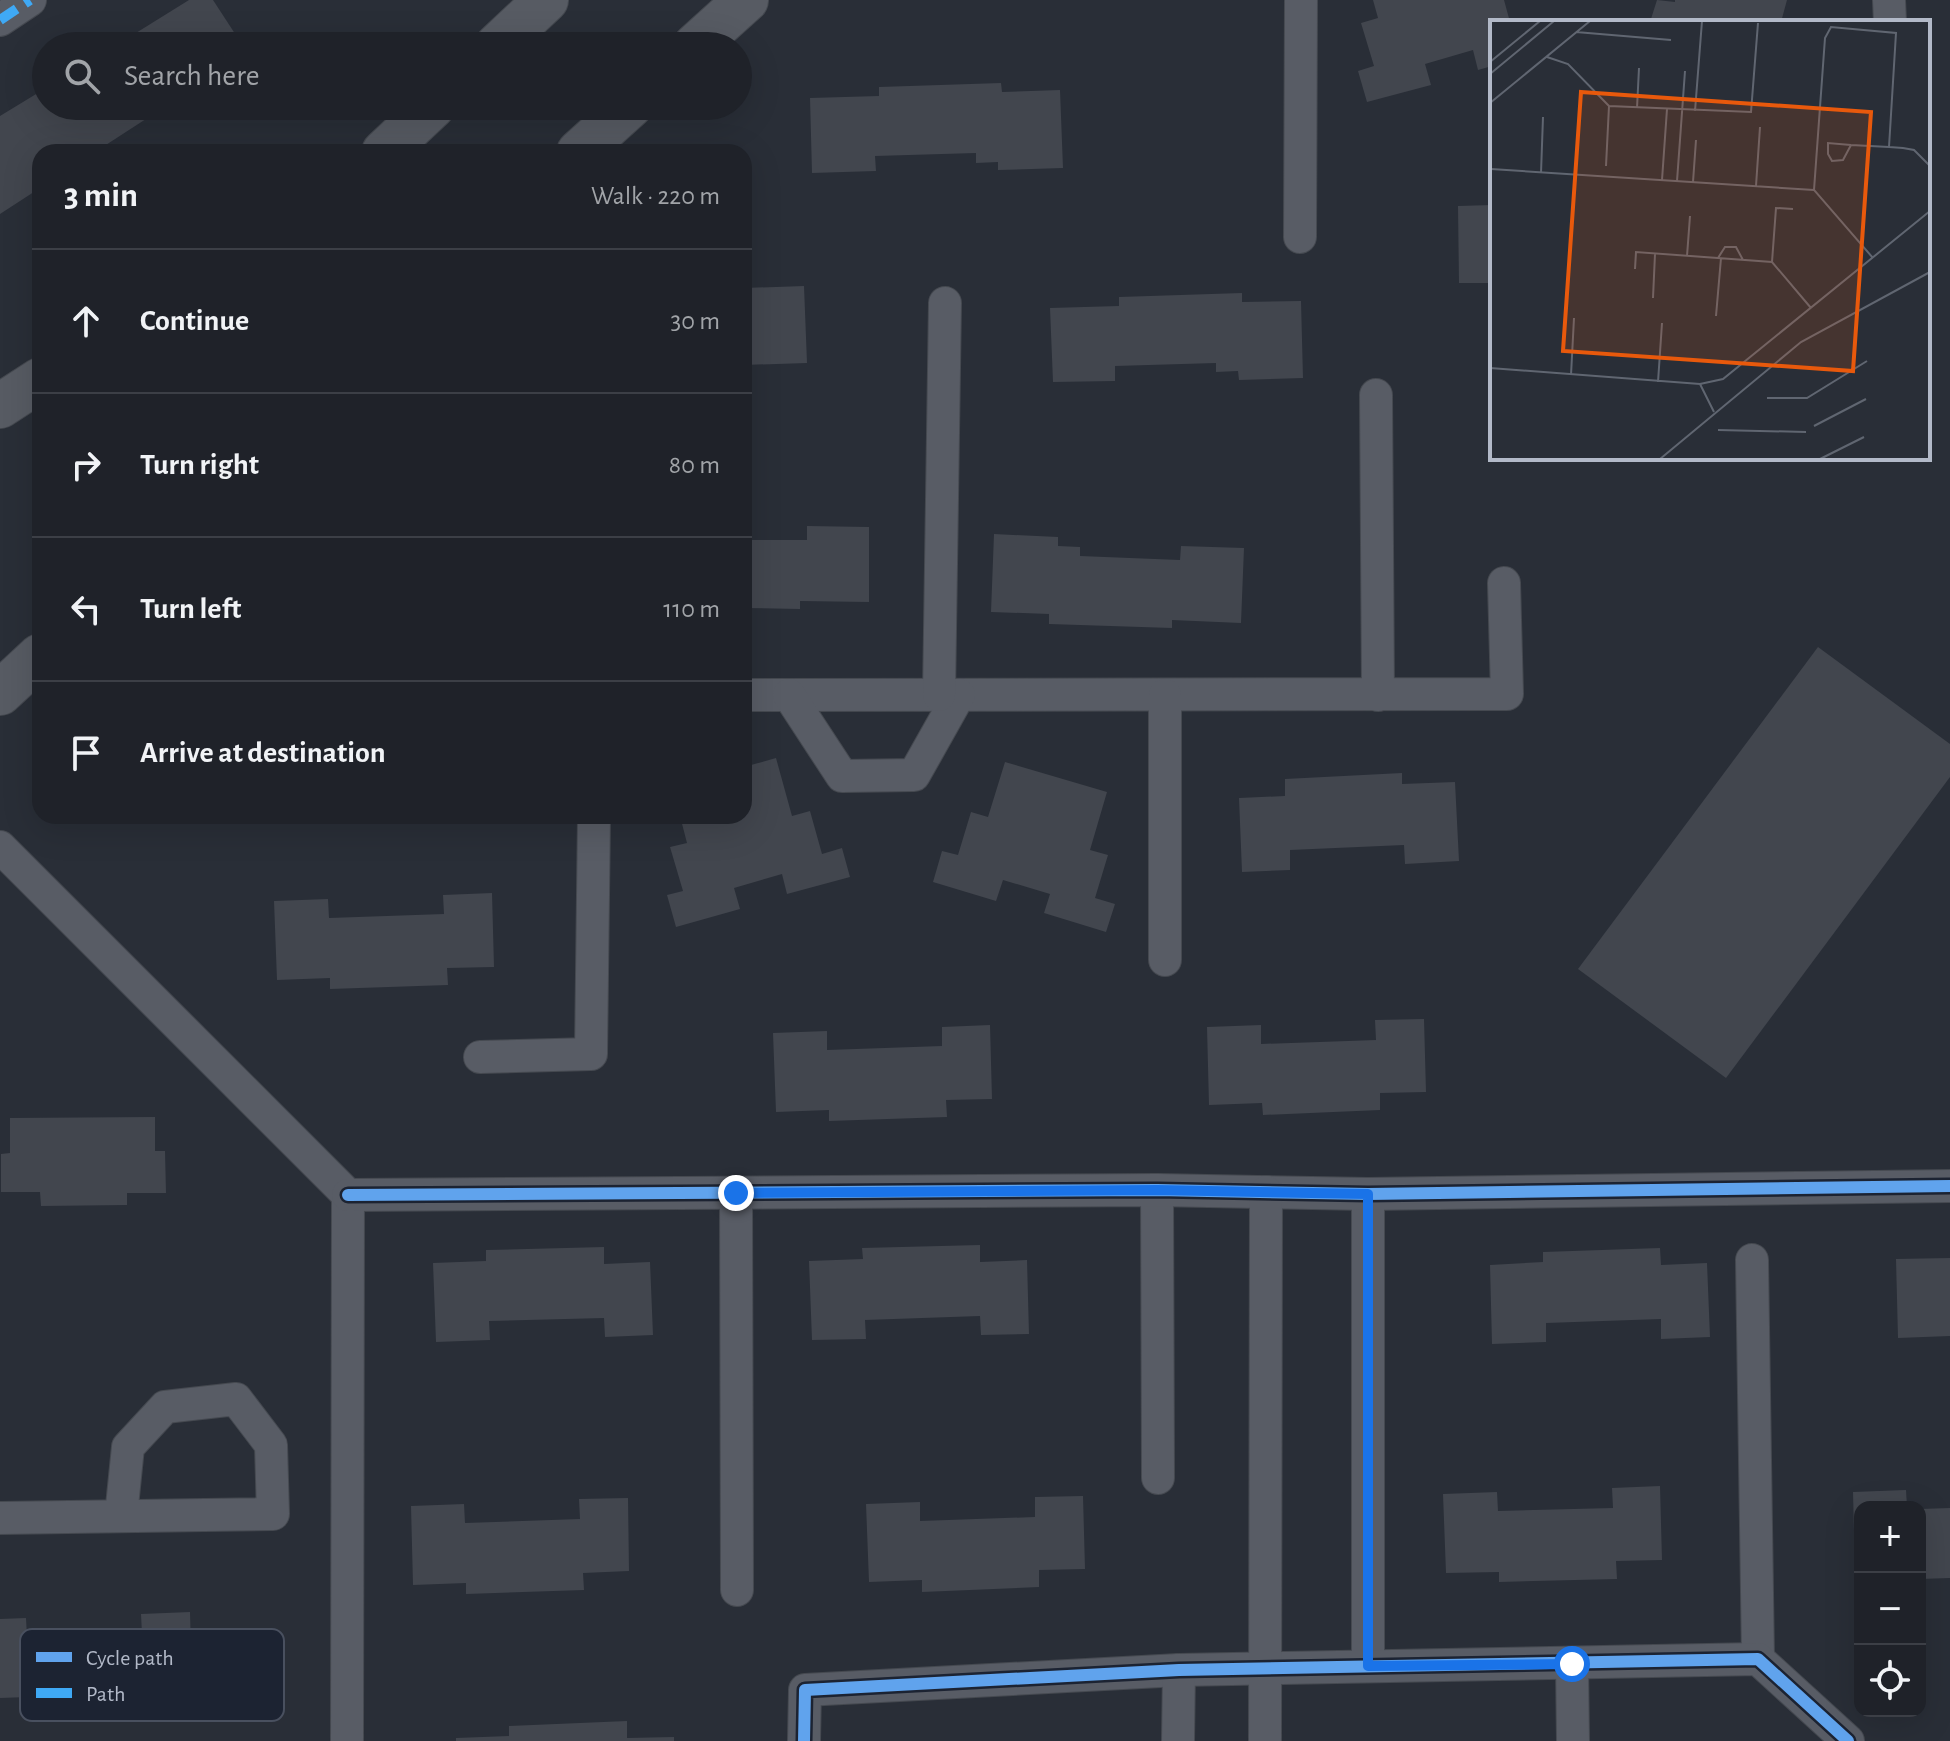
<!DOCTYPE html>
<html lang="en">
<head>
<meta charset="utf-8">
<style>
	:root { --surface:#1f2229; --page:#272a31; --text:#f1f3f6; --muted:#a1a4a8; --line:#3c3f46 }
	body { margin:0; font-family:"Alegreya Sans",sans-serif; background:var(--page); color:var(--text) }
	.controls { position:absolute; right:24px; bottom:24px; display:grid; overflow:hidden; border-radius:16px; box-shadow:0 8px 32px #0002 }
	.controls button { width:72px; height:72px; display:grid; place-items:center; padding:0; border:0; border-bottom:2px solid var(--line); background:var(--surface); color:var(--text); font:40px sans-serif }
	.stop { position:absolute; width:24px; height:24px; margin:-18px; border:6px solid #1a73e8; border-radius:50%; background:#fff }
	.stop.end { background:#1a73e8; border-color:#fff; box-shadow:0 2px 8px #0008 }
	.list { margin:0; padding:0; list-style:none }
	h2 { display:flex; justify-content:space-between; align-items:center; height:104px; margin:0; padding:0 32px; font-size:34px }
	h2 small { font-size:26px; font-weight:400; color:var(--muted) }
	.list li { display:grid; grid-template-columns:52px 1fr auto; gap:24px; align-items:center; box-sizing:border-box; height:144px; padding:0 32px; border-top:2px solid var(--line) }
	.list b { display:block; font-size:30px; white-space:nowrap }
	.list em { font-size:26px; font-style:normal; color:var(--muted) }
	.icon { flex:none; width:44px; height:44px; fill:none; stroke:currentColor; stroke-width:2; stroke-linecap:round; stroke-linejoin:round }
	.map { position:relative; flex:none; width:1950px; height:1741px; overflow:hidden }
	.search { position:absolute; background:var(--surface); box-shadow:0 8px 32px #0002; left:32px; top:32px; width:720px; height:88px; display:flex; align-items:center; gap:20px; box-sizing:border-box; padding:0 28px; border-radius:44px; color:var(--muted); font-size:30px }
	.panel { position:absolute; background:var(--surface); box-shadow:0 8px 32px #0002; left:32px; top:144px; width:720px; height:680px; border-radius:24px }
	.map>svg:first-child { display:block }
	.building { fill:#42464e }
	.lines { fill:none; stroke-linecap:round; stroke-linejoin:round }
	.street-casing { stroke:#454950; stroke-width:34 }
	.secondary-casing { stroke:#454950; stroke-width:46 }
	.street { stroke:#585c65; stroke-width:32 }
	.secondary { stroke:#575b63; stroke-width:44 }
	.quiet { stroke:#3fa9f5; stroke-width:10; stroke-dasharray:20 10; stroke-linecap:butt }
	.cycleway-casing { stroke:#1c2332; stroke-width:17 }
	.cycleway { stroke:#60a3ed; stroke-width:12 }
	.route { stroke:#1a73e8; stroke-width:10 }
	.inset-road { fill:none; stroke:#606671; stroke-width:2 }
	.view { fill:#e8590c; fill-opacity:0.15; stroke:#e8590c; stroke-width:4 }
	.inset-edge { fill:none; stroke:#b2b9c8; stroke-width:4 }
	.key { fill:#1c2332; stroke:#49505f; stroke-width:2 }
	.key-label { font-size:22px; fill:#b2b9c8 }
</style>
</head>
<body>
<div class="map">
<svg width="1950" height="1741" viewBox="0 0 1950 1741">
	<rect width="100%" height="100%" fill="#292e37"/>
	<g class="building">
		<path d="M189,0H213L243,46H115Z"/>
		<path d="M1373,0H1504L1510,22H1492V66L1478,70L1473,50L1425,64L1431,85L1367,102L1358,71L1374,66L1361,23L1378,18Z"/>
		<path d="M1657,0L1675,2V0H1787L1781,22H1650Z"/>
		<path d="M1001,83L1002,92L1060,90L1063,168L998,170V162L976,163V153L875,156L876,171L812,173L810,98L879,96V87Z"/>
		<path d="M46,88V106H166L95,152H40V188L0,214V116Z"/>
		<path d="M1492,205V283H1459L1458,206Z"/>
		<path d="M804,286L807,363L744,365V288Z"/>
		<path d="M1242,293V302L1301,301L1303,378L1239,380L1238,371L1216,372V363L1115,366V381L1053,382L1050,308L1119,306V297Z"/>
		<path d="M807,526L869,527V602L800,601V609L744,608V540H807Z"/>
		<path d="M994,534L1058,537V546L1080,547V556L1180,560L1181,546L1244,548L1241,623L1172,620V628L1049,624V614L991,612Z"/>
		<path d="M1818,647L1950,744V777L1726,1078L1578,969Z"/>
		<path d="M776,758L792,816L810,811L822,854L842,848L850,877L787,894L782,874L734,888L740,909L676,927L667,895L683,891L670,847L687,843L680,816H744V767Z"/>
		<path d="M1005,762L1107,792L1090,850L1108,855L1095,898L1115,904L1106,932L1044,913L1050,894L1003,880L996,901L933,882L942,851L958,855L971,812L988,817Z"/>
		<path d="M1402,773V784L1455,782L1459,861L1405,864L1404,845L1290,850V870L1242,872L1239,798L1285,796V779Z"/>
		<path d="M492,893L494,967L447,968L448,985L330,989V978L277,980L274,901L328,899L329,918L444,914L443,895Z"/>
		<path d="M1424,1019L1426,1092L1380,1093V1110L1263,1115L1262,1103L1209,1105L1207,1027L1261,1025V1044L1376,1040L1375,1020Z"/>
		<path d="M990,1025L992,1099L946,1100L947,1117L829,1121V1110L776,1112L773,1033L827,1031V1050L942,1046V1027Z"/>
		<path d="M155,1117V1151H165L166,1193H127V1205L41,1206L40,1192H1V1154L10,1153V1118Z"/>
		<path d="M980,1245V1262L1027,1260L1029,1334L981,1335L980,1316L865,1320L866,1339L812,1340L809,1261L863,1259L862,1248Z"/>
		<path d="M604,1247V1264L650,1262L653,1335L605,1337L604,1318L489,1321L490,1340L436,1342L433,1263L486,1261V1250Z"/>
		<path d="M1660,1248L1661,1265L1707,1263L1710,1337L1661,1339V1319L1546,1323V1342L1492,1344L1490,1265L1543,1262V1252Z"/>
		<path d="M1950,1258V1336L1898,1338L1896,1259Z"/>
		<path d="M1660,1486L1662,1560L1616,1561L1617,1579L1499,1582V1572L1446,1573L1443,1494L1497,1492L1498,1511L1613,1508L1612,1488Z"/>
		<path d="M1906,1490L1907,1507H1860V1571H1855L1853,1492Z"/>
		<path d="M1083,1496L1085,1569L1039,1570V1587L922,1592V1580L869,1582L866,1504L920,1502V1521L1035,1517V1497Z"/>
		<path d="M628,1498L629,1571L583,1573L584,1590L466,1594V1583L413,1585L411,1506L464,1504L465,1523L580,1519L579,1499Z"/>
		<path d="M1950,1508V1578L1920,1579V1509Z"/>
		<path d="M190,1612L192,1685L146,1687V1704L29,1708L28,1697L0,1698V1619L26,1618L27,1637L142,1634L141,1614Z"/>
		<path d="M627,1721V1738L674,1737V1741H456V1738L509,1736V1726Z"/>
	</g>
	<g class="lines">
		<defs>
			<g id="street">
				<path d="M1889,0L1890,22"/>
				<path d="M0,20L30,0"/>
				<path d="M1300,237L1301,0"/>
				<path d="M1376,395L1378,695"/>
				<path d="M744,695L1507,694L1504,583"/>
				<path d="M789,695L842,776L914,775L959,695"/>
				<path d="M939,695L945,303"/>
				<path d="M1165,695V960"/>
				<path d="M0,847L348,1195L347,1741"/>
				<path d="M480,1057L591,1054L594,816"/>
				<path d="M1157,1190L1158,1478"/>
				<path d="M736,1193L737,1590"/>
				<path d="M1368,1194V1666"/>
				<path d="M348,1195L1157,1190L1368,1194L1950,1186"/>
				<path d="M1752,1260L1758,1659"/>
				<path d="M0,1518L273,1514L271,1445L236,1399L165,1407L128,1447L121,1516"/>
				<path d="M1572,1664L1573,1741"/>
				<path d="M804,1741L805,1690L1179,1670L1758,1659L1848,1741"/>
				<path d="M1178,1741L1179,1670"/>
				<path d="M1265,1741L1266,1192"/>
			</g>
			<g id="secondary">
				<path d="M497,46L546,0"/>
				<path d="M695,46L746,0"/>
				<path d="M384,152L433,106"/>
				<path d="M579,152L630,106"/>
				<path d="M0,406L40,380"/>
				<path d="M0,693L40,656"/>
			</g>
		</defs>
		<use href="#street" class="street-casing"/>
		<use href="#secondary" class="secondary-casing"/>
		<use href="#street" class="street"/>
		<use href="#secondary" class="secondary"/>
		<path class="quiet" d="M0,20L30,0"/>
		<defs>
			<g id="cycleway">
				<path d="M348,1195L1157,1190L1368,1194L1950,1186"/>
				<path d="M804,1741L805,1690L1179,1670L1758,1659L1848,1741"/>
			</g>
		</defs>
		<use href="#cycleway" class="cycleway-casing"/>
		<use href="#cycleway" class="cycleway"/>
	</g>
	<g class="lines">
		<path class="route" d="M736,1193L1157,1190L1368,1194V1666L1572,1664"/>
	</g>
	<g transform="translate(1490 20)">
		<rect width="440" height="440" fill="#292e37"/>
		<path class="inset-road" d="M86,12L181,20M57,37L78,44L119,86L261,92L268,3M0,42L50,1M0,54L64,1M0,83L100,1M147,88L149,48M205,91L212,1M361,125L353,140L342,141L338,134V123L361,125L399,127L413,128L424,130L440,146M116,146L119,86M1,149L324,170M51,153L53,97M172,160L177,89M187,161L195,51M203,162L206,120M266,166L270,107M197,236L200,196M228,238L235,227H246L253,240M383,238L324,170L335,18L341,7L406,13L399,127M282,242L286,188L303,189M145,249L146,232L282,242L321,288M163,278L165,234M226,296L231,238M0,348L210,364L233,359L440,191M81,355L84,298M168,362L172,303M210,364L224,392M277,378H317L377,341M324,406L376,379M228,410L316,412M170,439L311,322L440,252M330,439L374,417"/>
		<path class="view" d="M91,72L381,92L363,351L73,331Z"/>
		<rect width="440" height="440" class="inset-edge"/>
	</g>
	<rect x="20" y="1629" width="264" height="92" rx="12" class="key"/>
	<rect x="36" y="1652" width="36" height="10" fill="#60a3ed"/>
	<rect x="36" y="1688" width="36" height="10" fill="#3fa9f5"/>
	<g class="key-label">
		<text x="86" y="1665">Cycle path</text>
		<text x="86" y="1701">Path</text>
	</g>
</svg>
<div class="controls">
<button>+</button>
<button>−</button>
<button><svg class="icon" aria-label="locate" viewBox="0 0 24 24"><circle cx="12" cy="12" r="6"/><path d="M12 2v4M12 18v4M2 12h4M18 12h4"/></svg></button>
</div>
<div class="stop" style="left:1572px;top:1664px"></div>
<div class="stop end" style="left:736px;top:1193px"></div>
<div class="search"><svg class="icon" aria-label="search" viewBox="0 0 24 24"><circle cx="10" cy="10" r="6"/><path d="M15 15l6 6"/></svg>Search here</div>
<section class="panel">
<h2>3 min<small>Walk · 220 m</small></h2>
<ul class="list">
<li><svg class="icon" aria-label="ahead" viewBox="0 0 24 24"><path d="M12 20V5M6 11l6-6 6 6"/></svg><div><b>Continue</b></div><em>30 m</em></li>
<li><svg class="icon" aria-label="right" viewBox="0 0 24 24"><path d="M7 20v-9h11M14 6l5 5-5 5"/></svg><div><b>Turn right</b></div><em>80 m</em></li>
<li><svg class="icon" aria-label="left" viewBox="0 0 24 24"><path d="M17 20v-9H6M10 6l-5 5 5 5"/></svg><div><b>Turn left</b></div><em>110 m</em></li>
<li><svg class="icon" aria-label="arrive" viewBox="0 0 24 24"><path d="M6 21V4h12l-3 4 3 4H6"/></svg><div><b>Arrive at destination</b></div></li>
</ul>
</section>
</div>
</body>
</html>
